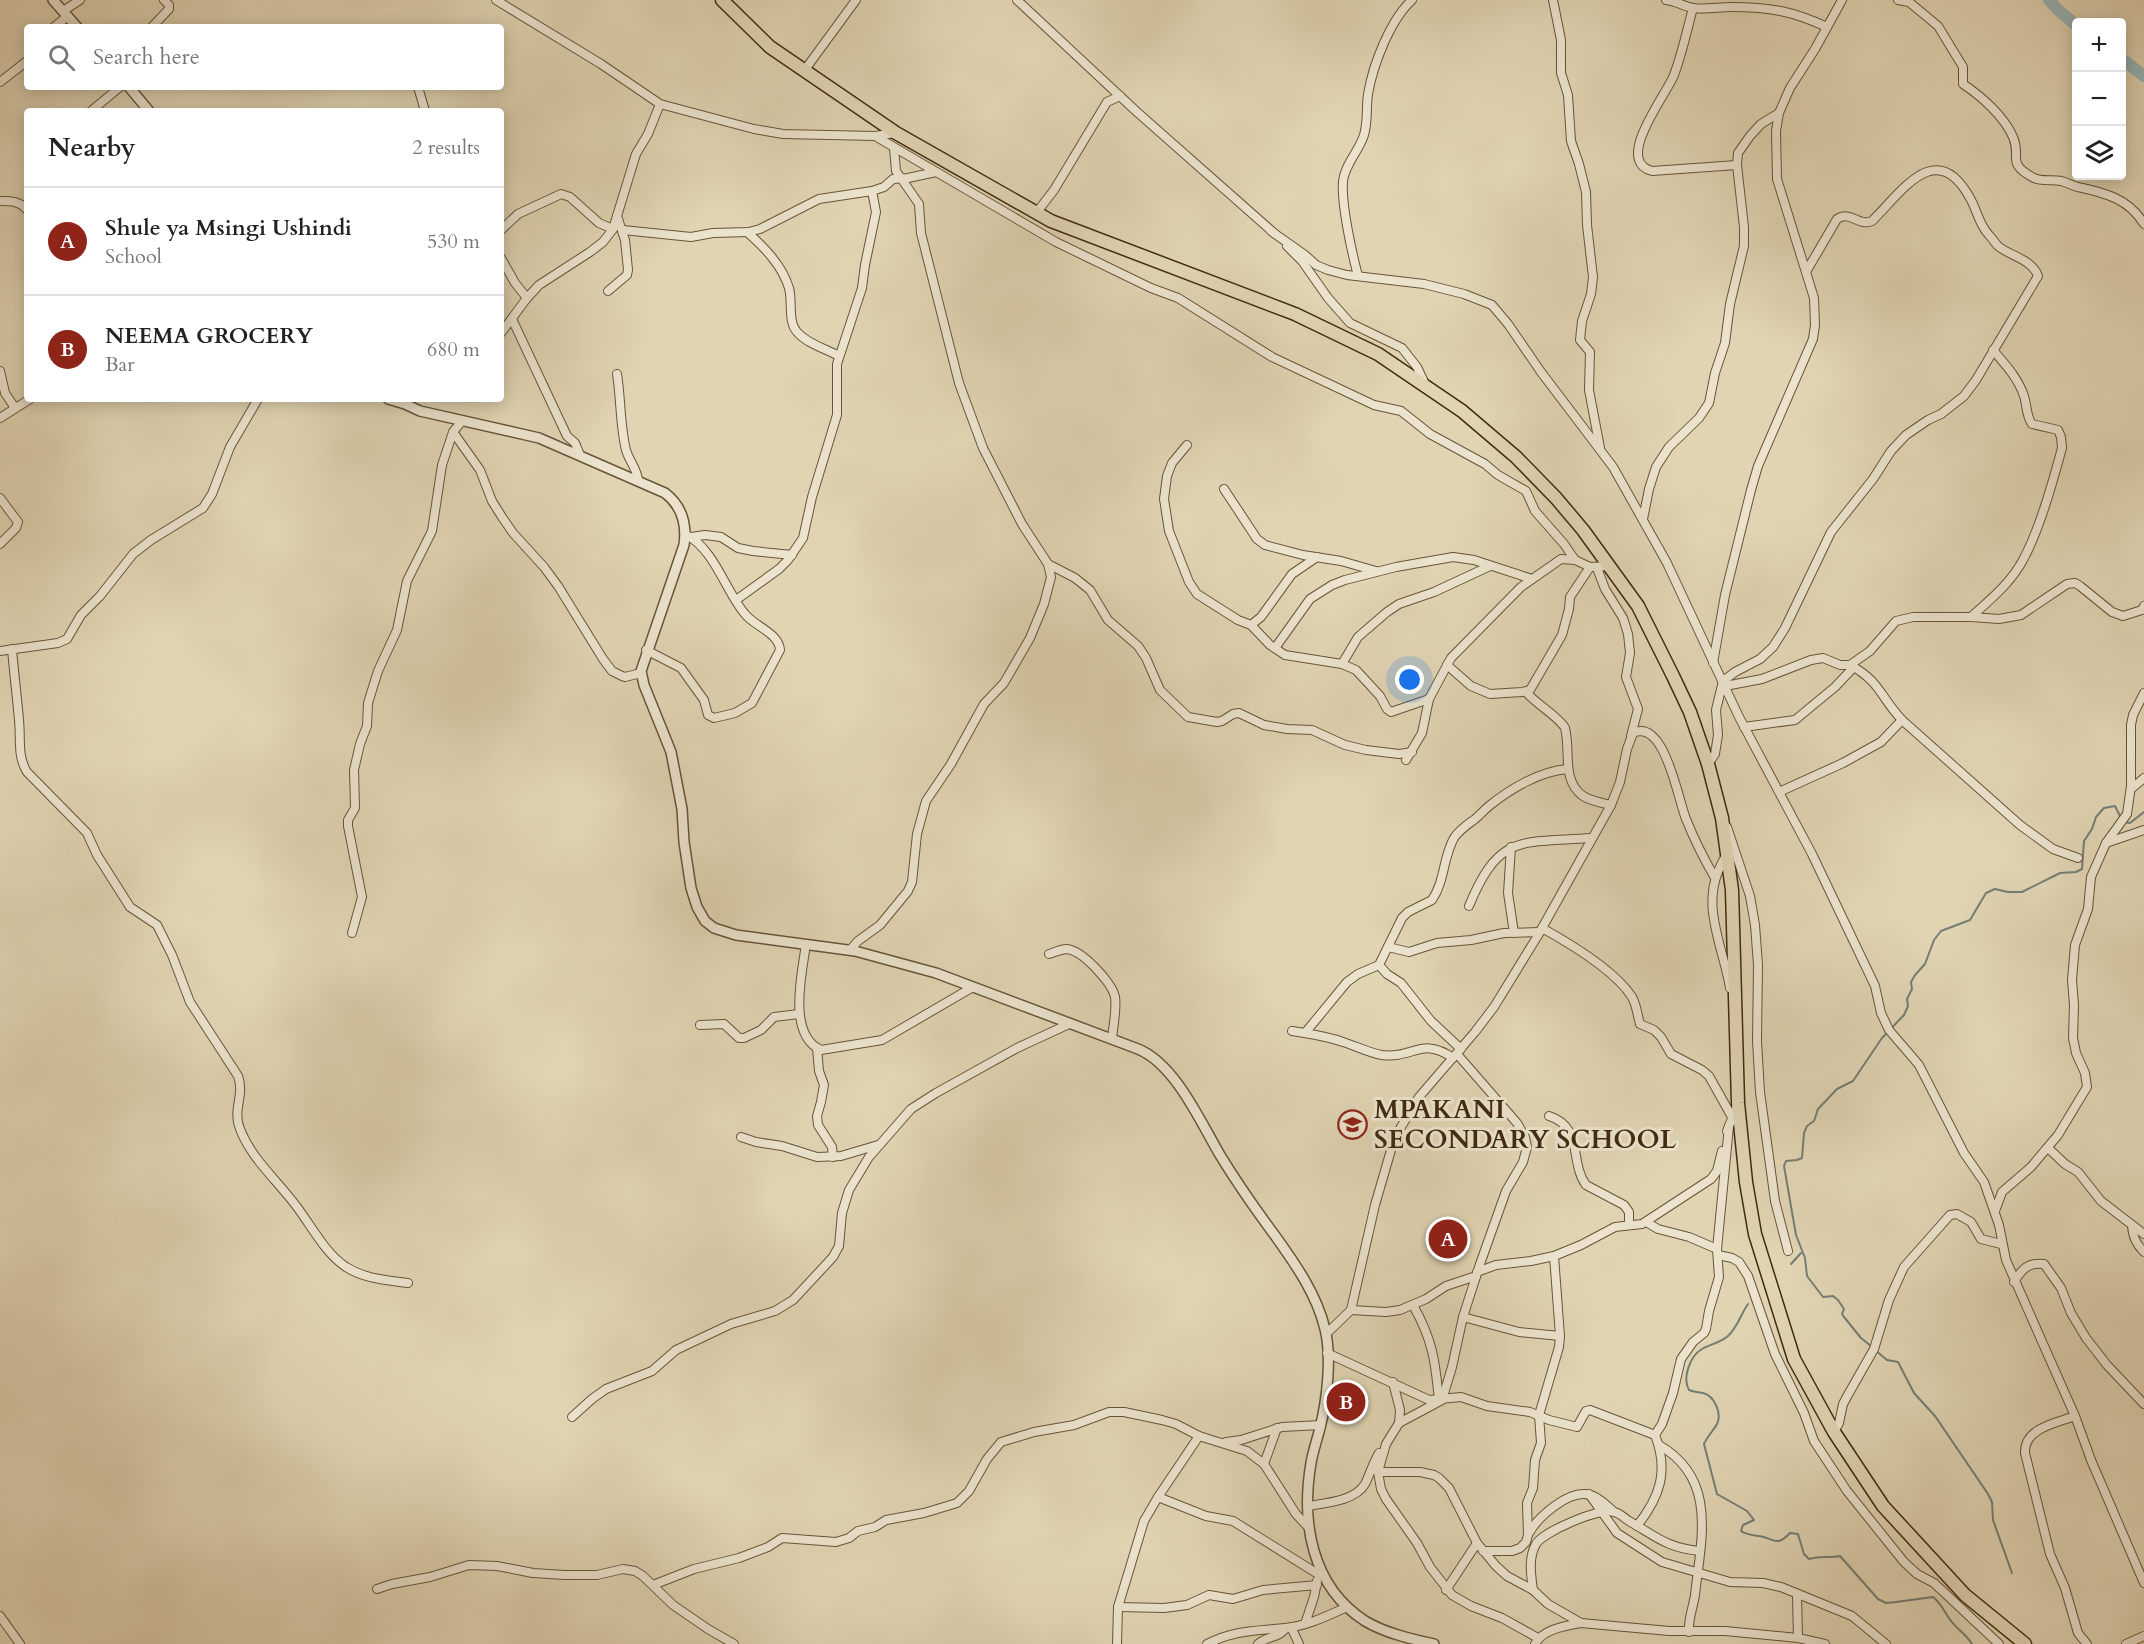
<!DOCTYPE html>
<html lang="en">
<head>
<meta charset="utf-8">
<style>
	:root { --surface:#fff; --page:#f2f2f2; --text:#222; --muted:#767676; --line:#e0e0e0; --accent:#8f2418 }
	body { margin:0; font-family:Cardo,serif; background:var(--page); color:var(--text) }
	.controls { position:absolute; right:18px; top:18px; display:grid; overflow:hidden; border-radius:6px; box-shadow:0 3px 15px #0003 }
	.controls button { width:54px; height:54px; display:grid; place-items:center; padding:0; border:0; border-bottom:2px solid var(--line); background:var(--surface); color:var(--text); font:30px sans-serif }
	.you { position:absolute; left:1410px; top:680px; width:21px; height:21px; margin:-15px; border:4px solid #fff; border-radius:50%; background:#1a73e8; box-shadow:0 0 0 9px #1a73e833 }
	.badge { display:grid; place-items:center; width:39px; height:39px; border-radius:50%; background:var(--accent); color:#fff; font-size:20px; font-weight:700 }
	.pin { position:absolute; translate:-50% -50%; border:3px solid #fff; box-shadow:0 2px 6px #0006 }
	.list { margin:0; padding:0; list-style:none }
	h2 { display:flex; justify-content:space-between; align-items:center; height:78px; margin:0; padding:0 24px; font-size:26px }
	h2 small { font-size:20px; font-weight:400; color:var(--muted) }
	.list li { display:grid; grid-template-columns:39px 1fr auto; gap:18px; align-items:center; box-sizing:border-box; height:108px; padding:0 24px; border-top:2px solid var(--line) }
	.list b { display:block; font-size:22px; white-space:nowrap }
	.list p { margin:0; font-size:20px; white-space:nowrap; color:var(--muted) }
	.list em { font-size:20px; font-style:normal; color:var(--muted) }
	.icon { flex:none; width:33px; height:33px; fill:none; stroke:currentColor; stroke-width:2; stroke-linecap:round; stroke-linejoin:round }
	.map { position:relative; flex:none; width:2144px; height:1644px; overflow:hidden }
	.search { position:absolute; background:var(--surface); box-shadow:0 3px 15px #0003; left:24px; top:24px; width:480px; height:66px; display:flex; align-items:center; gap:15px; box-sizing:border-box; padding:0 21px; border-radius:6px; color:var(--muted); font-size:22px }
	.panel { position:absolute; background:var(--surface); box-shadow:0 3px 15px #0003; left:24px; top:108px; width:480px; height:294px; border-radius:6px }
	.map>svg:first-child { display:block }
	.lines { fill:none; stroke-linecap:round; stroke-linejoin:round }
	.stream { stroke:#747e74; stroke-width:2 }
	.river { stroke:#97b6b7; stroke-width:12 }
	.minor-casing { stroke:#685438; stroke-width:10 }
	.tertiary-casing { stroke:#685438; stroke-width:12 }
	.trunk-casing { stroke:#402a0f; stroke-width:15 }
	.minor { stroke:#ebe3ce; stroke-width:8 }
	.tertiary { stroke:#ebe3ce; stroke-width:9 }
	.trunk { stroke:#e0d4b3; stroke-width:12 }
	.labels { text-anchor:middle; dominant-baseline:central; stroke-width:6; stroke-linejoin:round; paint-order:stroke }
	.poi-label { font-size:26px; font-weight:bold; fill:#402a0f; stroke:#ebe3ce; text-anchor:start }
</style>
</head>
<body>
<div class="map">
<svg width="2144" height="1644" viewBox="0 0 2144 1644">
	<rect width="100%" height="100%" fill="#e0d4b3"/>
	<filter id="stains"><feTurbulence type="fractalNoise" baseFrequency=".00333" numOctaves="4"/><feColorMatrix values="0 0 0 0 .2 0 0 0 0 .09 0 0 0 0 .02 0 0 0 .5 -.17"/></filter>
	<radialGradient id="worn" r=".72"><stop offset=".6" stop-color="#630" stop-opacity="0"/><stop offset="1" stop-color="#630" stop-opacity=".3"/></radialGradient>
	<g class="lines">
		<g class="stream">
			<path d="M2124,822L2130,823L2144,812"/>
			<path d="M1791,1264L1801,1253"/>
			<path d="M1748,1304C1741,1314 1737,1328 1728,1336C1720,1343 1711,1344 1702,1349C1690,1356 1682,1378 1689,1390C1694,1392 1699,1392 1703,1393C1715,1396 1722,1414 1717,1424C1713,1431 1707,1437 1704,1444L1717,1494L1747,1511L1754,1520L1743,1525L1741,1531C1747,1535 1751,1535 1759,1536C1774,1538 1776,1548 1790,1533L1798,1534L1804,1554L1809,1559C1820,1556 1829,1558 1840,1556L1878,1599L1886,1603L1896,1602L1933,1597C1942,1604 1944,1612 1951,1621C1958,1630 1966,1634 1972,1644"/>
			<path d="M1871,1346L1861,1338L1844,1317L1842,1314L1844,1309L1838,1300L1833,1296L1823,1297L1807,1276L1805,1258L1796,1235L1784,1166L1786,1161L1797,1160L1802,1158L1804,1133L1807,1126L1814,1121L1818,1109L1837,1089L1853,1081L1882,1038L1904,1015L1908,1006L1907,999L1912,989L1911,982L1915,975L1925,964L1934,940L1941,931L1970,920L1986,893L1995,889L2008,892H2022L2060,873L2076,872L2082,869L2084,841L2092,829L2096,817L2104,808L2115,806L2121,818"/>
			<path d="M1875,1350L1887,1360L1898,1362L1914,1393L1935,1416L1988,1494L1992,1502L1993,1520L2012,1573"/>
		</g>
		<g class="river">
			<path d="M2049,0L2057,9L2076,25"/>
			<path d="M2122,59L2144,76"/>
		</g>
		<defs>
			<g id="minor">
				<path d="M496,0L601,64L660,104L754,129L783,134L875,136L895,133"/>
				<path d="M1017,0L1137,112L1274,233"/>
				<path d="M1553,0L1561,40V73L1568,95L1571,141L1579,164L1586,192L1587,225L1593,277L1591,294L1582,321L1580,340L1590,352L1589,390L1600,448"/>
				<path d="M1666,0C1676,1 1683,6 1693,8C1705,10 1719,7 1731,7C1770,7 1792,11 1827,27"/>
				<path d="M1898,0L1909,2L1938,26L1963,67V84C1981,96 2004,116 2013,137C2022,157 2005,163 2034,178C2042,182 2052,179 2061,181C2067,182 2072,186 2078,187C2106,193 2129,199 2144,224"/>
				<path d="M1693,8C1687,30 1682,54 1674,75C1667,94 1613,161 1652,171L1737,165"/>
				<path d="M63,11L80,0"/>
				<path d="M54,27L68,16"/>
				<path d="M152,27L169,9V5L164,0"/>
				<path d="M804,71L856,0"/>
				<path d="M0,82L27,61"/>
				<path d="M418,87L425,111"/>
				<path d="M91,111L120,87"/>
				<path d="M875,136L1056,242L1151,288L1178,298L1272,357L1374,405L1401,411L1430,434L1485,464L1498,475L1526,491L1535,511L1564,544L1575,560"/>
				<path d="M0,201C11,201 20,201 27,210"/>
				<path d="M1037,212L1054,190L1107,102L1120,96"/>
				<path d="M501,230L518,214L561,194L570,197L599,223L613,229"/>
				<path d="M623,230L691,237L713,233L749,232L760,229L819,199L872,191L884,187L893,179L908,178L936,172"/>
				<path d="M1271,231L1305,255L1316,265L1328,270L1347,275L1424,284L1464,294L1492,305L1508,324L1541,372L1613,467L1667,563L1739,717L1812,854L1875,986L1881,1013L1889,1030L1919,1065L1964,1153L1984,1182L1999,1225L2006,1260L2075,1416L2091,1460L2144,1583"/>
				<path d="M747,232C764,247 782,265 789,288C793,302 787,322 798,333C808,344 826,349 839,356"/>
				<path d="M1287,246L1302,261L1328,298L1350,323L1402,348L1417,367L1425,384"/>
				<path d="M501,258L515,283L527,298"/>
				<path d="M1358,276C1352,253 1341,204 1343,181C1345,164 1359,151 1364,135C1368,122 1366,108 1368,94C1373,65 1390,20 1412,0"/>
				<path d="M608,291L627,275L628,270L625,240L617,216"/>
				<path d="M512,319L567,436L575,443L580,455"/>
				<path d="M501,333L527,298L539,285L590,252L603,242L613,229L636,154L648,134L660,104"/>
				<path d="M0,371L5,393L15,408"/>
				<path d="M617,374C621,399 620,426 626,450C629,461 638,470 638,481"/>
				<path d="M0,418L30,399"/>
				<path d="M453,432L480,470L492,501L502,517L513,533L544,567L558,586L603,659L612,671L622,676L625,677L641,673"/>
				<path d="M1187,445L1172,463L1167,476L1164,499L1169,531L1189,582L1197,594L1238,620L1251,625L1261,617L1292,574L1317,557"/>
				<path d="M1224,489L1257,539L1265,545L1303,555L1341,561L1376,571"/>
				<path d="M0,498L18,522L16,528L0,544"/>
				<path d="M1643,519L1649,489L1656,467L1669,447L1699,418L1709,403L1715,373L1725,343L1730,304L1744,246V227L1737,165L1738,153L1750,136L1761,124L1779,113"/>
				<path d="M691,537L705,535L721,537L738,548L753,551L792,555"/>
				<path d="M1048,564L1075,578L1090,590L1108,620L1138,646L1146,658L1160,690L1188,717L1217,722L1222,721L1233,714L1239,713L1264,725L1287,729L1312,730L1345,745L1366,750L1399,754L1412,752"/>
				<path d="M1597,568L1605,589L1623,618L1628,634L1630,653L1626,677L1638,709L1631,736"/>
				<path d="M736,600L779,569L788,560L803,538L812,497L837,415V364L862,288L865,265L876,212L872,191"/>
				<path d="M1971,617C1990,600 2012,582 2024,558C2040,528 2053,481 2062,448L2061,437L2058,430L2032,424C2026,416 2027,405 2024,396C2018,378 2005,364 1993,350"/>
				<path d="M1251,625L1270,645L1285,655L1342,664L1356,670L1380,696L1387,709L1391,712L1429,699"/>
				<path d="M1275,648L1310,599L1332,585L1345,580L1396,567L1453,557L1474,560L1532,579"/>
				<path d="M12,649C14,673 17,697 19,720C21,738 17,756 27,772L87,833L97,855L130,907L157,925L172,955L190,1002L238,1076C245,1095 232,1110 240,1129C252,1160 278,1181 297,1207C312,1227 325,1253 346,1267C365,1279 387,1280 408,1283"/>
				<path d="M646,650L681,668L704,700L708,715L714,718L735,713L752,703L780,650C779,633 754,626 745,614C726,592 714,548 686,535L685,529"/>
				<path d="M0,651L58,643L67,639L81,615L100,596L133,554L151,540L203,508L212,494L230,447L258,399"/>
				<path d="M1713,663L1725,595L1751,490L1758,466L1813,339L1815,325L1814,298L1777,179L1776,131L1779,113L1790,88L1815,49L1842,0"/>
				<path d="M1342,664L1358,637L1387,612L1399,604L1434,592L1490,566"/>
				<path d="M1447,665L1471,686L1490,694L1522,692L1530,690L1562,635L1569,609L1570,597L1590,567"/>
				<path d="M1850,665C1880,681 1881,698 1902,720L2020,825L2053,849L2078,858"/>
				<path d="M1725,686L1762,679L1811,660L1823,658L1840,665H1850L1870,651L1896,621L1913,617H1971L1999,619L2021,615L2067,584L2075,583L2080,586L2112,612L2123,616L2142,610L2144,606"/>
				<path d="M1526,692C1536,704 1559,717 1565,728C1571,750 1561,780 1583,796C1591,801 1602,803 1611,805"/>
				<path d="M1744,727L1795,720L1835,687L1854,667"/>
				<path d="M1406,760L1422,733L1429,699L1451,658L1521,587L1561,559L1575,560L1590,567L1610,566"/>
				<path d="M1708,764L1715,754L1718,735L1716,710L1723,681L1735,672L1760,659L1773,647L1785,628L1831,532L1873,479L1891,451L1906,435L1928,420L1941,414L1964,396L1976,380L2038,276C2032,259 2010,256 1998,246C1995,243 1992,238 1989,235C1979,225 1977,210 1970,198C1936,136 1901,193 1872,221C1858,227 1851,210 1837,219L1806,272"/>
				<path d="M2131,789L2144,778"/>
				<path d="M1779,792L1843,763L1881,742L1902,720"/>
				<path d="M1727,827L1750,896L1755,925L1758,965L1757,1041L1760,1092L1775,1201L1788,1251"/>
				<path d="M2106,843L2144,830"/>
				<path d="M1511,847L1508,893L1514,933"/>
				<path d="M1726,856C1697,901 1722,941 1730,988"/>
				<path d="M1469,906C1499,833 1521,843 1591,838"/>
				<path d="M1542,928C1569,943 1615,970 1632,997C1637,1006 1637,1014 1640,1024L1654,1030L1661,1037L1671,1054L1702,1070L1709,1076L1732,1117"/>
				<path d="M352,933L362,897L348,826V820L355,808L354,770L360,744L367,726L368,703L378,671L397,630L407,581L432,531L442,465L453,432L462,421"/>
				<path d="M806,944C802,973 787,1035 821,1050L882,1040L973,987"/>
				<path d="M1388,947L1409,952L1437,943L1471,940L1504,933L1540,932"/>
				<path d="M850,950L858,941L880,925L908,891L912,882L917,834L926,801L951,764L984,704L1004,683L1030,638L1044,604L1051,577L1048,564L1022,524L983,448L959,383L921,233L919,204L896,171L894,148"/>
				<path d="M1049,954C1056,952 1064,947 1071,950C1085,954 1112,983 1115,997C1117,1009 1113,1026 1112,1039"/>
				<path d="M1379,965L1387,974L1401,983L1431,1021L1461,1049"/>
				<path d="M700,1025L724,1024L739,1038H744L761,1030L774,1017L799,1014"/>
				<path d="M1292,1031C1310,1034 1326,1036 1343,1042C1356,1046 1369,1053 1382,1055C1413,1059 1422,1036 1453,1058"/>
				<path d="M1305,1033L1347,982L1358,974L1379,965L1402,918L1408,912L1432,900C1445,881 1443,857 1454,838C1459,830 1467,825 1475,819C1480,815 1484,810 1489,806C1510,789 1540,771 1568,769"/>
				<path d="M817,1048L819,1071L824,1085L821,1102L817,1116L818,1125L832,1147L833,1157"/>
				<path d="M1549,1116C1584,1127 1569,1162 1586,1185L1624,1205L1629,1212V1225"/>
				<path d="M1727,1131L1737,1106"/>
				<path d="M741,1137L756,1142L782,1146L817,1157L841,1156L878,1145"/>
				<path d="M2048,1148L2065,1164L2078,1172L2101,1201L2144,1234"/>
				<path d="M1995,1211L2002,1192L2031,1167L2058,1135L2087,1087L2085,1073L2076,1053L2073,1038L2074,1005L2072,980L2075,945L2088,909L2091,877L2106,843L2127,814L2131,786V725L2133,715L2144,693"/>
				<path d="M1646,1222L1658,1229L1689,1237L1717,1249"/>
				<path d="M2132,1226C2133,1237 2136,1244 2144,1252"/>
				<path d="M1718,1255L1732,1258L1739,1262L1748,1276L1775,1354L1804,1413L1814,1441L1847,1491L1904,1562L1917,1574L1934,1583L1999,1644"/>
				<path d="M1477,1272L1496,1265L1531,1261L1554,1256L1581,1245L1615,1227L1642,1224L1711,1179L1717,1171L1722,1151"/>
				<path d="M2014,1282C2022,1269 2028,1262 2044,1264L2061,1288L2071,1313L2086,1338L2107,1365L2144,1404"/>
				<path d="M1413,1305C1433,1341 1435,1360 1439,1400"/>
				<path d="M1351,1310L1386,1312L1400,1310L1426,1299L1446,1286L1476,1276"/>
				<path d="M1463,1317L1519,1332L1560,1336"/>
				<path d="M1326,1334L1351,1310L1375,1205L1391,1150L1401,1127L1419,1097L1475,1032L1494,1007L1537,937L1611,805L1620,782L1627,749L1633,733C1665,718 1678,800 1686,819C1694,839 1704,859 1715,878"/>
				<path d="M1327,1353L1429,1400L1461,1397L1487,1406L1530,1412L1549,1420L1577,1427L1586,1411L1590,1410L1655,1435"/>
				<path d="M1393,1382L1400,1410L1399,1423L1386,1444L1378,1472L1381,1489L1386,1499L1417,1543L1430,1567L1452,1595L1471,1606L1502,1618L1538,1638"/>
				<path d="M2075,1416C2056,1423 2024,1428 2025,1453L2050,1554L2065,1588L2078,1633L2087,1644"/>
				<path d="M572,1417L592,1399L606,1389L652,1371L676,1350L731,1324L775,1311L793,1300L833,1257L839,1246L842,1213L849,1190L869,1157L911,1109L936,1093L1017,1048L1069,1024"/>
				<path d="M1399,1423L1442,1400L1452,1367L1463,1317L1480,1264L1506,1191L1523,1162L1527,1147L1525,1137L1517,1123L1457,1054"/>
				<path d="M1834,1432L1839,1423L1843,1404L1849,1393L1874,1349L1889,1300L1904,1267L1950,1215L1957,1214L1971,1222L1981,1239L2001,1244"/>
				<path d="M1226,1442L1241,1440L1282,1427L1321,1425"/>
				<path d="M1659,1445C1718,1479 1701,1539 1695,1595C1693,1608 1688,1619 1689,1632"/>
				<path d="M1264,1464L1277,1428"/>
				<path d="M1378,1472H1420L1434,1475L1439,1478L1449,1488L1477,1543L1496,1566L1507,1576L1533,1590L1548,1604L1581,1623L1669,1631H1725L1798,1638L1825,1644"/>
				<path d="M1589,1494L1617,1533L1662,1562L1730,1582L1763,1583L1781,1587L1852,1616L1886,1644"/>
				<path d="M1158,1497L1206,1516L1233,1521L1318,1574"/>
				<path d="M1308,1506C1326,1503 1355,1501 1365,1484C1370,1474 1373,1463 1379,1453"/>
				<path d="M1637,1526C1660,1497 1669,1471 1655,1435L1662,1424L1673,1393L1681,1359L1693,1342L1704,1333L1706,1329L1709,1311L1719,1277L1717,1249L1729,1126"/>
				<path d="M1529,1533C1538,1517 1569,1489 1590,1495C1599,1497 1607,1506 1613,1511"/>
				<path d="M1483,1551H1512L1520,1548L1526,1542L1528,1535L1527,1503L1533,1488L1535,1460L1541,1443L1539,1415L1559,1347L1560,1336L1554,1256"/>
				<path d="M653,1585L694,1569L739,1558L768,1547L782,1538L836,1542L849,1538L858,1531L875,1527L886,1520L924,1513L957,1503L969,1491L987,1459L1001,1442L1034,1432L1074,1425L1109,1412H1124L1162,1420L1176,1424L1199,1436L1247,1451L1264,1464L1296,1514L1308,1527"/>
				<path d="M377,1589L392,1584L430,1577L469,1565L497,1566L533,1573L564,1575H597L623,1569L635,1571L643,1576L673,1605L708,1629L734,1644"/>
				<path d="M1446,1590L1477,1543"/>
				<path d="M1533,1590C1531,1575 1528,1558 1536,1544C1543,1532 1600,1507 1614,1512C1620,1513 1624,1518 1629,1521C1657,1537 1667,1548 1700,1551"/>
				<path d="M1797,1595L1798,1638"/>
				<path d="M1118,1607L1164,1608L1187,1605L1209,1595L1233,1599L1263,1590L1317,1585"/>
				<path d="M0,1616L20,1644"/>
				<path d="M1305,1624L1314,1597L1317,1581"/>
				<path d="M1291,1627L1299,1644"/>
				<path d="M1117,1644L1118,1607L1144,1521L1158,1497L1199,1436"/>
				<path d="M1207,1644C1234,1630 1255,1631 1285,1628C1307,1626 1327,1616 1347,1607"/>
				<path d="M1258,1644C1267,1636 1279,1638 1286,1628"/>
				<path d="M1535,1644C1543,1629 1565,1626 1581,1623"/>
				<path d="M2126,1644L2144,1636"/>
			</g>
			<g id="tertiary">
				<path d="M53,0L77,27"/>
				<path d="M129,87L149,111"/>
				<path d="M388,399L405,404L420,411L539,438L665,493C682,506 687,524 684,545L641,671L644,685L671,752L682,809L684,842L691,888L697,907L705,921L714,928L736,935L855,951L936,973L1138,1049C1175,1064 1200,1121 1220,1155C1237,1183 1256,1210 1276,1237C1296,1265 1317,1295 1325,1329C1332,1357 1327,1400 1320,1428C1317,1440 1313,1451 1311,1463C1301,1522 1311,1586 1365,1621C1385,1633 1411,1639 1434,1644"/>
			</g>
			<path id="trunk" d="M722,0L770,47L896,133L1051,221L1295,314L1378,354L1462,411L1516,457L1556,498L1583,530L1638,606L1673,676L1690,712L1708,764L1722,818L1732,890L1738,1103L1746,1182L1755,1234L1794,1359L1834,1432L1883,1506L1965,1595L2025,1644"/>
		</defs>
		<use href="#minor" class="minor-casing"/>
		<use href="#tertiary" class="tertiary-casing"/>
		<use href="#trunk" class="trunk-casing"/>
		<use href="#minor" class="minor"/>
		<use href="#tertiary" class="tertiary"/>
		<use href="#trunk" class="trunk"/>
	</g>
	<defs>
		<symbol id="school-ring" viewBox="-11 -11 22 22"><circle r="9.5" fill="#ebe3ce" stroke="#8f2418" stroke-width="1.5"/><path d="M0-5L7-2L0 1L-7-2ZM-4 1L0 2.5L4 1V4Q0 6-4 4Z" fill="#8f2418"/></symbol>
	</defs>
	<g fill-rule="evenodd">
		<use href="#school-ring" x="1336" y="1108" width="33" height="33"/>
	</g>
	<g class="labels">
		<g class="poi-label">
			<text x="1374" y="1109">MPAKANI<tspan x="1374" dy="30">SECONDARY SCHOOL</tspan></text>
		</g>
	</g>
	<rect width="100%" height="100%" filter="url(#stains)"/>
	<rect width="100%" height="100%" fill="url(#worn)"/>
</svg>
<div class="controls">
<button>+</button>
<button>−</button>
<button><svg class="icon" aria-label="layers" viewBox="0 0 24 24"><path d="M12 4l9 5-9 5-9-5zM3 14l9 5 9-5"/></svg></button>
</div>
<div class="you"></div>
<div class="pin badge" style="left:1448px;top:1239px">A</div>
<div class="pin badge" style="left:1346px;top:1402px">B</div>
<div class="search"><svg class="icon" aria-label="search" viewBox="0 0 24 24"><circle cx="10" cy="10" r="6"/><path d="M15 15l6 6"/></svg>Search here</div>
<section class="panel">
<h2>Nearby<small>2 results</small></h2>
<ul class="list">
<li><span class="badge">A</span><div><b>Shule ya Msingi Ushindi</b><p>School</p></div><em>530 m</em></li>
<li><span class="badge">B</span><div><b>NEEMA GROCERY</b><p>Bar</p></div><em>680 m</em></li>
</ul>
</section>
</div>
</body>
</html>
